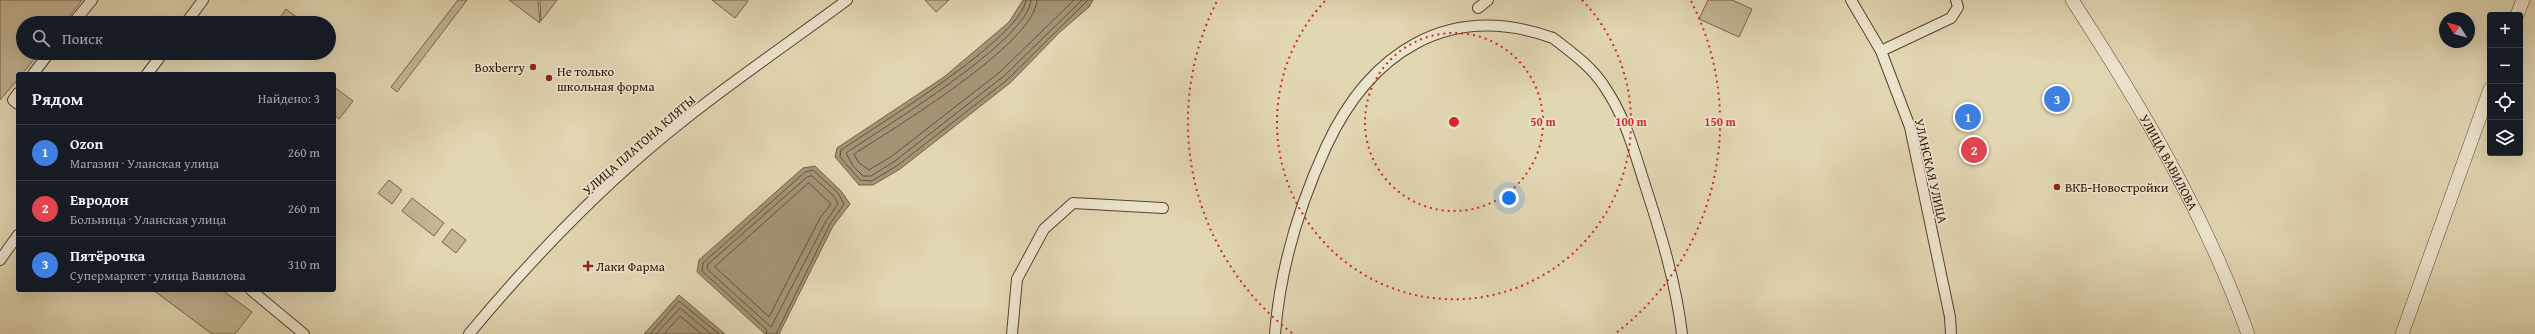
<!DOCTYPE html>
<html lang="ru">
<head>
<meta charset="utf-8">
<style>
	:root { --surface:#171b24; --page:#20242c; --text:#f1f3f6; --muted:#9ea1a6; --line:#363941; --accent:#7c3aed }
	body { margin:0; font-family:"Gentium Book Plus",serif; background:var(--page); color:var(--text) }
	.controls { position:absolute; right:12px; top:12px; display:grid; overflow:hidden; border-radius:4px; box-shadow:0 4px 16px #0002 }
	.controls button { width:36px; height:36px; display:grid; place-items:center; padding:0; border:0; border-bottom:1px solid var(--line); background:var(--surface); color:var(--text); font:20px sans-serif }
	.compass { position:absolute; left:2439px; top:12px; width:36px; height:36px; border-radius:50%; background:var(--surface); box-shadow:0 4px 16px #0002; rotate:307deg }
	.you { position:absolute; left:1509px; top:198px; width:14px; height:14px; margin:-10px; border:3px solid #fff; border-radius:50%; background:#1a73e8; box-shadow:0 0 0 6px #1a73e833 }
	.badge { display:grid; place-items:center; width:26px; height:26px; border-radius:50%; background:var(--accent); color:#fff; font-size:13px; font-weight:700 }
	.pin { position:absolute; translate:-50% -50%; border:2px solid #fff; box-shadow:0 1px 4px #0006 }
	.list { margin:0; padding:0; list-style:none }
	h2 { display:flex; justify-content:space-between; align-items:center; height:52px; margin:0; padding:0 16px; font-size:17px }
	h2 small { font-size:13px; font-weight:400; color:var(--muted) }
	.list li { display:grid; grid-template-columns:26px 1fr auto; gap:12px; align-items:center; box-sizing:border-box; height:56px; padding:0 16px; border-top:1px solid var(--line) }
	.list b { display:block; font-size:15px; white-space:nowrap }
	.list p { margin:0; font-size:13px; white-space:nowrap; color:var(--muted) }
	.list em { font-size:13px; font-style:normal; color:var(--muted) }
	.icon { flex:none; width:22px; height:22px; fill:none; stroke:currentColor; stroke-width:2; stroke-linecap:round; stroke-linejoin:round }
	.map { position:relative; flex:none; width:2535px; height:334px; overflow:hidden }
	.search { position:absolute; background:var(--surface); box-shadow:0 4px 16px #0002; left:16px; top:16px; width:320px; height:44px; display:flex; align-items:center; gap:10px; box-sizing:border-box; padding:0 14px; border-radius:22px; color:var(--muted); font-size:15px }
	.panel { position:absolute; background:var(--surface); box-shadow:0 4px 16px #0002; left:16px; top:72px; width:320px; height:220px; border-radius:4px }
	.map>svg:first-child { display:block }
	.green { fill:#c3b595; stroke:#76634a }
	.water { fill:#a39476; stroke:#736047 }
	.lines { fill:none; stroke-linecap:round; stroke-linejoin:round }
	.shore { stroke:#66523b; stroke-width:1 }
	.minor-casing { stroke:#58422d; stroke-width:12 }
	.tertiary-casing { stroke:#58422d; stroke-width:14 }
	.minor { stroke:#ece5ce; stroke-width:10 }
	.tertiary { stroke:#ece5ce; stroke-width:13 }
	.ring { fill:none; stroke:#d62828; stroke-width:2; stroke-dasharray:2 4 }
	.poi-dot { fill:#8f2418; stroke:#ece5ce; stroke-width:1.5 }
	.labels { text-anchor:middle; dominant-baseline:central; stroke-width:3.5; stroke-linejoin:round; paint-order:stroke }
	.poi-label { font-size:13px; fill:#2a1100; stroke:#ece5ce; text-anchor:start }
	.street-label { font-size:13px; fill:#2a1100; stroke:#ece5ce }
	.centre { fill:#d62828; stroke:#ece5ce; stroke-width:2 }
	.ring-label { font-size:12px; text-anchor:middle; font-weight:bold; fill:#d62828; stroke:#ece5ce; stroke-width:3.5; stroke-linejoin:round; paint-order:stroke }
</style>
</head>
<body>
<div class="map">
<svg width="2535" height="334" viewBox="0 0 2535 334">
	<rect width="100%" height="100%" fill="#e2d7b3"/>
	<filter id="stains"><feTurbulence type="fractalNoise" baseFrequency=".005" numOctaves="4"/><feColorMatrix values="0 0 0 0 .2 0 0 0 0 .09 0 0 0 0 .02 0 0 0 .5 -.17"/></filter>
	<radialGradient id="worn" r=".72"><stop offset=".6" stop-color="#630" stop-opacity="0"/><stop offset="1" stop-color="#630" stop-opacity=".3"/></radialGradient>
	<g class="green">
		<path d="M0,0H82L64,23H23V53H39L22,74H18V79L0,100Z"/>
		<path d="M458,0H467L397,92L391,87Z"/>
		<path d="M509,0H538L540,23Z"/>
		<path d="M540,0H557L541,21Z"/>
		<path d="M712,0H747L748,1L735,18Z"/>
		<path d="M925,0H949L936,12Z"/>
		<path d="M1708,0H1732L1752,9L1739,37L1699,19Z"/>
		<path d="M286,9L299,19L296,23H276Z"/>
		<path d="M334,87L353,101L339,119L334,115Z"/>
		<path d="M389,180L402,190L392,204L378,193Z"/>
		<path d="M412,198L444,223L434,236L402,211Z"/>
		<path d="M452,229L466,240L456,253L442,242Z"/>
		<path d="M153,290H222L252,312L235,334H212Z"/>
	</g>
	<g class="water">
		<path d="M1023,0H1093L1089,7L1060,32L1010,83L900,169L873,185H859L835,157L837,148L944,77L1009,22Z"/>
		<path d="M815,166L841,191L850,204L833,226L779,334H765L697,272L699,260L803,168Z"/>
		<path d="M679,295L725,334H644Z"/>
	</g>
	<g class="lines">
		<g class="shore">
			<path d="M1026,0C1022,38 876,126 841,150L840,157L860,180L872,181L898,165L1007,80L1088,0"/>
			<path d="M1031,0C1029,40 881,129 846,153L853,166L863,176H871L895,161L1004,76L1082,0"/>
			<path d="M1037,0C1036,43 891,130 854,154L858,162L869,170L892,156L1000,72L1074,0"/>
			<path d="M812,176L834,196L838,204L826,221L771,327L708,270L707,265L807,177Z"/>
			<path d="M809,183L831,204L820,218L769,317L715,267Z"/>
			<path d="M650,334L679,301L719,334"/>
			<path d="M656,334L680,308L711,334"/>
			<path d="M664,334L680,316L702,334"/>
			<path d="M767,334L766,329L702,271L703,263L805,172L813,170L838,193L844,204L830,224L776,334"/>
		</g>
		<defs>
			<g id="minor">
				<path d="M1851,0L1881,51L1910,127L1950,317L1951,334"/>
				<path d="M1478,8L1488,0"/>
				<path d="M73,23L92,0"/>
				<path d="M186,23L203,0"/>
				<path d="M1881,51L1951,18L1958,7L1956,0"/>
				<path d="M33,74L49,53"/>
				<path d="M147,74L163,53"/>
				<path d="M18,93L13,100L18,104"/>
				<path d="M0,260L18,235"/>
				<path d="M251,290L304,334"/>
				<path d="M469,334C533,257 605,182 684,120C737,78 793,40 847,0"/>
				<path d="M1012,334L1017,279L1044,229L1073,203L1163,208"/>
				<path d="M1275,334C1280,269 1299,206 1326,147C1369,54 1447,0 1553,38C1571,52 1591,66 1604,86C1625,116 1634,151 1645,185C1661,234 1676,283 1682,334"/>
			</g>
			<g id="tertiary">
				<path id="s1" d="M2072,0C2141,106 2205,214 2248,334"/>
				<path d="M2517,15L2523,0"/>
				<path d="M2402,334L2490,89"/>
			</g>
		</defs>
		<use href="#minor" class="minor-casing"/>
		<use href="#tertiary" class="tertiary-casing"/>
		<use href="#minor" class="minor"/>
		<use href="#tertiary" class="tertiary"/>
	</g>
	<g class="ring">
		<circle cx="1454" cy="122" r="89"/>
		<path d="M1582 0A177 177 0 1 1 1326 0"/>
		<path d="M1292 333A266 266 0 0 1 1217 1M1691 1A266 266 0 0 1 1616 333"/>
	</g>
	<g class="poi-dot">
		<circle cx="533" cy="67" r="4"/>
		<circle cx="549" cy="78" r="4"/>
		<circle cx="2057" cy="187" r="4"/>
		<path d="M586 260h4v4h4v4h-4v4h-4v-4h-4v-4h4z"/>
	</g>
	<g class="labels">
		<g class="poi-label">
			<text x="525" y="67" text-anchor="end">Boxberry</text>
			<text x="557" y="71">Не только<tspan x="557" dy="15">школьная форма</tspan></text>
			<text x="2065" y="187">ВКБ-Новостройки</text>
			<text x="596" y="266">Лаки Фарма</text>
		</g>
		<g class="street-label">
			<text transform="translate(639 145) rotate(-41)">УЛИЦА ПЛАТОНА КЛЯТЫ</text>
			<text stroke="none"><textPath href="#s1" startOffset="189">УЛИЦА ВАВИЛОВА</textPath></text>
			<text transform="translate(1931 171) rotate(77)">УЛАНСКАЯ УЛИЦА</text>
		</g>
	</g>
	<circle cx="1454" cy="122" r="6" class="centre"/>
	<g class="ring-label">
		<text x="1543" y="126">50 m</text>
		<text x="1631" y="126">100 m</text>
		<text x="1720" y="126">150 m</text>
	</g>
	<rect width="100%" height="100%" filter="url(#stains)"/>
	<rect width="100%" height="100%" fill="url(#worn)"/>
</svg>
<div class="controls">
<button>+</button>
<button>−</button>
<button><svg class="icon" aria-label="locate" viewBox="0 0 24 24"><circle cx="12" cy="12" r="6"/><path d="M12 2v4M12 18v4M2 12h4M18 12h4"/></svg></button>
<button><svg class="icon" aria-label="layers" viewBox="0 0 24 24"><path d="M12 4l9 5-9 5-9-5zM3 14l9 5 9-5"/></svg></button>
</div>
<svg class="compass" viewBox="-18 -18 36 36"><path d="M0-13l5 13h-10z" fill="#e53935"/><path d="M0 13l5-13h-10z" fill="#9ea1a6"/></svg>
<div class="you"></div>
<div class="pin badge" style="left:1968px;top:117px;background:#3f7fe0">1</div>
<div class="pin badge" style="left:1974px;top:150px;background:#e0444e">2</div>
<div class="pin badge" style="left:2057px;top:99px;background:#3f7fe0">3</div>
<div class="search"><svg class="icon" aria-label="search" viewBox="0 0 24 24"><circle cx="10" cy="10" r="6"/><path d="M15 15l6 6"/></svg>Поиск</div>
<section class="panel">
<h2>Рядом<small>Найдено: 3</small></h2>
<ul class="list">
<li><span class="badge" style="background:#3f7fe0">1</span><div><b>Ozon</b><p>Магазин · Уланская улица</p></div><em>260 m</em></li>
<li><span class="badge" style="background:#e0444e">2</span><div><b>Евродон</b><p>Больница · Уланская улица</p></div><em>260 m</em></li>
<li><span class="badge" style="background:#3f7fe0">3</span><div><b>Пятёрочка</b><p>Супермаркет · улица Вавилова</p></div><em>310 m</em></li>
</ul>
</section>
</div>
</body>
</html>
